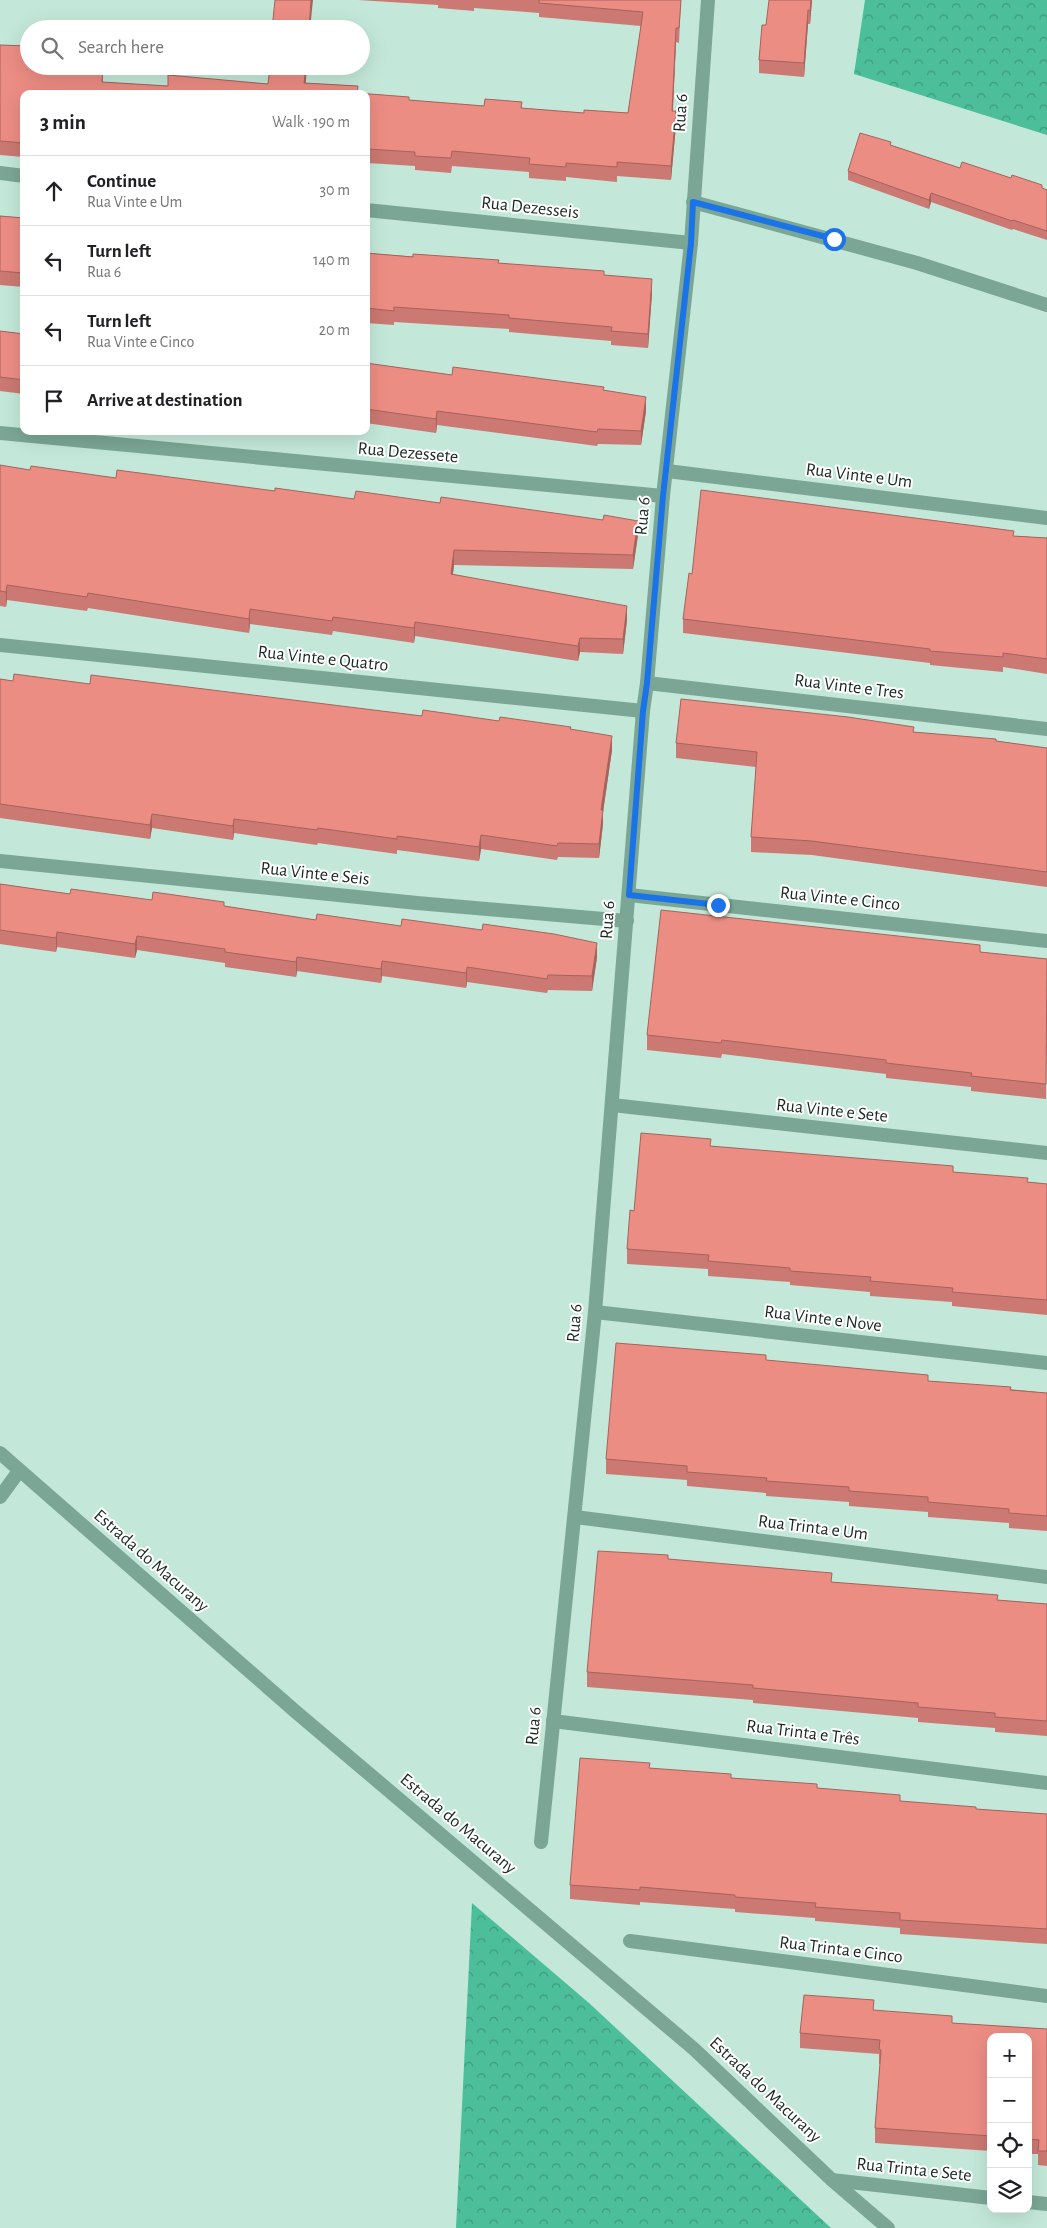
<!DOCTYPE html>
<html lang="en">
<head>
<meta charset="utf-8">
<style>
	:root { --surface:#fff; --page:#f2f2f2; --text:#202124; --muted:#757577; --line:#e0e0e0 }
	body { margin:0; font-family:"Alegreya Sans",sans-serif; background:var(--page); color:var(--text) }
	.controls { position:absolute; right:15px; bottom:15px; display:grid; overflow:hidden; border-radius:10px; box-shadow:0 5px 20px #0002 }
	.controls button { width:45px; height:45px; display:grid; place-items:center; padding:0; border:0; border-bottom:1px solid var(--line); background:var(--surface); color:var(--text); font:25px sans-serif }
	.stop { position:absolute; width:15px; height:15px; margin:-11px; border:4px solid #1a73e8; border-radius:50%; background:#fff }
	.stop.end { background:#1a73e8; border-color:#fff; box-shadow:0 1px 5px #0008 }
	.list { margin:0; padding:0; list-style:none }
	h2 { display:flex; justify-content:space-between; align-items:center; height:65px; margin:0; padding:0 20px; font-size:21px }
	h2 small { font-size:16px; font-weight:400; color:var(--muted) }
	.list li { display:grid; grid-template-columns:32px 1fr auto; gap:15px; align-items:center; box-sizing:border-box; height:70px; padding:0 20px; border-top:1px solid var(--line) }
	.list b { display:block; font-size:19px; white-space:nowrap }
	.list p { margin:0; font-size:16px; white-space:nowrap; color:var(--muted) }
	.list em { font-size:16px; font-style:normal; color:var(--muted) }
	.icon { flex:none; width:28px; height:28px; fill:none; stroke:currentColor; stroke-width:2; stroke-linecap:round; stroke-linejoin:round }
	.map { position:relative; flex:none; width:1047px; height:2228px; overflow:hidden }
	.search { position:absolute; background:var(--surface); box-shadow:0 5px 20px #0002; left:20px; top:20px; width:350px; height:55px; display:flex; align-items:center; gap:12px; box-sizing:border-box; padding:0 18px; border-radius:28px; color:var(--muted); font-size:19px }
	.panel { position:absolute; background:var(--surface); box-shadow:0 5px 20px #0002; left:20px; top:90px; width:350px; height:345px; border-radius:10px }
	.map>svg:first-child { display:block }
	.forest { fill:url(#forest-crowns) }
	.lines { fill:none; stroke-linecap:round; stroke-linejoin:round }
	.minor { stroke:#7ba695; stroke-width:14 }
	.tertiary { stroke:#7ba695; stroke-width:14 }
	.wall { fill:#cb7972 }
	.shaded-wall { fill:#a5635c }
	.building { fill:#ec8d84; stroke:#a5635c }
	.route { stroke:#1a73e8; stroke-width:6 }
	.labels { text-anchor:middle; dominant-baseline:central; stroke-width:4; stroke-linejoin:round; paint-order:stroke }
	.street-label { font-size:18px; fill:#1a2823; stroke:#fff }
</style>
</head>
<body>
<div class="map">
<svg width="1047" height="2228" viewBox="0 0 1047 2228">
	<defs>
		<pattern id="forest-crowns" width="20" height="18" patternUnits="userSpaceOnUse" patternTransform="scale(1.25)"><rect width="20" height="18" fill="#4cbe9a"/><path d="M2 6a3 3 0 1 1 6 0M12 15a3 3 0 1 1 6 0" fill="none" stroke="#3e9a7d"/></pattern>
	</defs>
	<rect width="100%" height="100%" fill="#c3e8d9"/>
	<g class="forest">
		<path d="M865,0H1047V135L854,74Z"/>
		<path d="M472,1903L589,2003L831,2228H456Z"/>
	</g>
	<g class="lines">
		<g class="minor">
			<path d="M0,173L24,176"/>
			<path d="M693,202L917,263L1047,305"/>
			<path d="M366,210L691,243"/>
			<path d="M0,433L663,496"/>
			<path d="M667,471L1047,518"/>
			<path d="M0,645L643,711"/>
			<path d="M647,683L1047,729"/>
			<path d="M0,861L417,903L627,921"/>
			<path d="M629,895L1047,941"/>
			<path d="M612,1105L1047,1153"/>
			<path d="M595,1312L1047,1363"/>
			<path d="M0,1497L19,1471"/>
			<path d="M575,1517L1047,1577"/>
			<path d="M553,1721L1047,1783"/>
			<path d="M541,1842L595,1312L643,711L647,683L663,496L691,243L708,0"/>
			<path d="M630,1941L1047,1996"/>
			<path d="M832,2180L991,2198"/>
			<path d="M1028,2202L1047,2204"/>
		</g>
		<path class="tertiary" d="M0,1453L296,1712L694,2049L832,2180L888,2228"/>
	</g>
	<g class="wall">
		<path d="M358,0H681L679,43L676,42L673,111H676V125L671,180L617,176V182L566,177V181L529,178V172L452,166L451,173L415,170V166L368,163V156H366V94H24V157L0,155V45L29,46V66H71L103,69V82L168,86V75L268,84L270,66H307L305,83L358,86V93L409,97V100L484,106L485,99L522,102V108L584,113V110L628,113L641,26L539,17V13L474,8V11L438,8V5Z"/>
		<path d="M812,0L810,24H808L804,77L759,73V60L766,25Z"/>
		<path d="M891,145L960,168L1047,190V240L1013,229L1012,230L931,202L929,209L848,180V171Z"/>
		<path d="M0,216L24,218V287L0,285Z"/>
		<path d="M366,253L499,263L604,275L652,293L648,348L611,345V341L509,332V329L394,322V325L366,323Z"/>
		<path d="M0,331L24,334V394L0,391Z"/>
		<path d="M366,363L452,375L604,390L646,411L641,445L598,444L597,446L437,425L436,433L366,423Z"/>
		<path d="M0,465L30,470L116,478L275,491L354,499L638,535L633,569L454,565L453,574L627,620L623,654L580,652L578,661L415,636L414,643L333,631L332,635L250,624L249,633L88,608L87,611L7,600L6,607L0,606Z"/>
		<path d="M1014,536L1047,538V674L1003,667V672L930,665V663L683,633V619L692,574Z"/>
		<path d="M0,679L13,681L90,684L422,716L499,721L571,729L612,750L603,812V824L599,858L558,857L557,860L481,849L479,861L397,850V854L318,843L317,845L234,833L233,840L152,828L150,839L0,818Z"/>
		<path d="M914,732L996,741L1047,748V887L812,855L751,852V837L756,767L676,758V743Z"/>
		<path d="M0,884L70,894L224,906L316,920L597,957L592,991L548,990L547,993L467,982L466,988L382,976L381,983L297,971L296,977L225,967V963L137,950L135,958L57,947L56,952L0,944Z"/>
		<path d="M980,952L1047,959L1046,1099L971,1091V1087L886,1078V1074L722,1054L721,1058L647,1050V1035Z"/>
		<path d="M711,1146L953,1172L1028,1182L1047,1184V1315L952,1306V1302L870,1296V1292L790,1285V1282L708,1276V1269L627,1264V1249L634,1211Z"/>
		<path d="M766,1360L928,1381L1047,1393V1531L1009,1528V1523L928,1517V1512L849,1506V1502L766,1496V1493L687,1486V1480L606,1474V1459Z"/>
		<path d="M668,1559L832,1582L998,1600L1047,1604V1736L995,1732V1728L918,1722V1718L753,1703V1700L587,1687V1672Z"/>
		<path d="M650,1768L817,1788L900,1801L976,1809L1047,1814V1944L900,1934V1928L815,1921V1918L735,1912V1909L640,1902V1905L570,1899V1885Z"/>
		<path d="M874,2010L952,2023L1047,2029V2166L1038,2165V2154H1028V2037H991V2151L875,2143V2128L880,2064H879V2054L800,2048V2033Z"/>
	</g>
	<g class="shaded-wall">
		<path d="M311,0H313L310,29H309Z"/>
		<path d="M811,0H812L810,24V11Z"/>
		<path d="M808,10V24L804,77V63Z"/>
		<path d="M676,28V42L672,125V111Z"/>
		<path d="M306,66H307L305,94L304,83Z"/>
		<path d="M676,111V125L671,180V166Z"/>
		<path d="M931,193V202L929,209V200Z"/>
		<path d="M652,279V293L648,348V334Z"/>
		<path d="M646,397V411L641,445V431Z"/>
		<path d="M437,411V425L436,433V419Z"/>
		<path d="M638,521V535L633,569V555Z"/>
		<path d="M454,550V565L451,588V574Z"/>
		<path d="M7,585V600L6,607V592Z"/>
		<path d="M627,606V620L623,654V639Z"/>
		<path d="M250,609V624L249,633V619Z"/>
		<path d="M415,622V636L414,643V628Z"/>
		<path d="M580,638V652L578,661V646Z"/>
		<path d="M612,736V750L603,812V824L599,858V844L601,810Z"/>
		<path d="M152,814V828L150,839V825Z"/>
		<path d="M234,819V833L233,840V826Z"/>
		<path d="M481,835V849L479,861V847Z"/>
		<path d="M57,932V947L56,952V938Z"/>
		<path d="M137,936V950L135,958V944Z"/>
		<path d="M597,943V957L592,991V976Z"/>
		<path d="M297,957V971L296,977V962Z"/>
		<path d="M382,961V976L381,983V969Z"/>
		<path d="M467,967V982L466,988V973Z"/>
	</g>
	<g class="building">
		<path d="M275,0H311L309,29H272Z"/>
		<path d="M539,0H681L679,28H676L672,111H676L671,166L617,162V167L566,163V167L529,164L530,158L452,151L451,158L415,156V152L368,149L369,142H366V94H24V143L0,141V45L29,46V66H71L103,69L102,82L168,86V75L268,84L270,66H306L304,83L358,86L357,93L409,97V100L484,106L485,99L522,102L521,108L584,113V110L628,113L643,12L539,3Z"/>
		<path d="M769,0H811L810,11L808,10L804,63L759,60L762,25H766Z"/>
		<path d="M860,133L891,142L890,145L960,168L962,162L1011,178L1012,175L1042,185V188L1047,190V231L1013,220L1012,221L931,193L929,200L848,171Z"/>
		<path d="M0,216L24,218V273L0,271Z"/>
		<path d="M366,253L413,257V254L499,260L498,263L604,271V275L652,279L648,334L611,331L612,327L509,318V315L394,307V311L366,308Z"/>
		<path d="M0,331L24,334V380L0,377Z"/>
		<path d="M366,363L452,375L453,367L604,387L603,390L646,397L641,431L598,429L597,432L437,411L436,419L366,409Z"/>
		<path d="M0,465L30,470L31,466L116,478L117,470L275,491V488L354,499L356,491L440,503L441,497L603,520L604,515L638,521L633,555L454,550L451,574L627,606L623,639L580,638L578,646L415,622L414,628L333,617L332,621L250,609L249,619L88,593L87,597L7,585L6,592L0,591Z"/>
		<path d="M701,490L1014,531L1013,536L1047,538V659L1003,653V657L930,651V649L683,619L689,573L692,574Z"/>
		<path d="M14,674L90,684L91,675L422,716L423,710L499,721L500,717L571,727L570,729L612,736L601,810H603L599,844L558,843L557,846L481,835L479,847L397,836V839L318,828L317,830L234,819L233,826L152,814L150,825L0,804V679L13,681Z"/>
		<path d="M681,699L848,717L914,727L913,732L996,739V741L1047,748V872L812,841L751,837L757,752L676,743Z"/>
		<path d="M0,884L70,894L71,889L152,900L153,892L224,902V906L316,920L317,914L401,926L402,919L482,930L483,924L554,934L597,943L592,976L548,975L547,979L467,967L466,973L382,961L381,969L297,957L296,962L225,952V949L137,936L135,944L57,932L56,938L0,930Z"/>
		<path d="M661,910L980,945V952L1047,959L1046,1084L971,1076L972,1073L886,1063V1060L722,1040L721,1043L647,1035Z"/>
		<path d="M641,1133L711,1139L710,1146L953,1166V1172L1028,1178L1027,1182L1047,1184V1300L952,1292L953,1288L870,1281L871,1277L790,1271V1268L708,1261L709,1255L627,1249L630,1210L634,1211Z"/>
		<path d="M616,1343L766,1355V1360L928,1375V1381L1011,1387L1010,1390L1047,1393V1516L1009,1513V1509L928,1502V1497L849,1491V1487L766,1481L767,1478L687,1472V1466L606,1459Z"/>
		<path d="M598,1551L668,1555V1559L832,1573L831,1582L998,1595L997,1600L1047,1604V1721L995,1717V1713L918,1707V1703L753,1688V1685L587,1672Z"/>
		<path d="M580,1758L650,1763L649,1768L731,1774V1778L817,1784V1788L900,1795V1801L976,1807V1809L1047,1814V1929L900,1920V1913L815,1907L816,1903L735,1897V1895L640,1887V1890L570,1885Z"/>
		<path d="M804,1995L874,2000L873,2010L952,2016V2023L1047,2029V2151H1038L1039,2140L1028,2139V2037H991V2136L875,2128L881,2050L879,2049L880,2040L800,2033Z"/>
	</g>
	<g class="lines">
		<path class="route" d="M718,905L629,895L643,711L647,683L663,496L691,243L693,202L834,239"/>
	</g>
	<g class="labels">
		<g class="street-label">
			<text transform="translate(681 113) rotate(-86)">Rua 6</text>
			<text transform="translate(530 208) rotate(6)">Rua Dezesseis</text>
			<text transform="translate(408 453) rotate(5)">Rua Dezessete</text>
			<text transform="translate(859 476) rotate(7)">Rua Vinte e Um</text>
			<text transform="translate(643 516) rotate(-85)">Rua 6</text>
			<text transform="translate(323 659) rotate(6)">Rua Vinte e Quatro</text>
			<text transform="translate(849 687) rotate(7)">Rua Vinte e Tres</text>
			<text transform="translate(315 874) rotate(6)">Rua Vinte e Seis</text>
			<text transform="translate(840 899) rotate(6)">Rua Vinte e Cinco</text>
			<text transform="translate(608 920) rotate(-86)">Rua 6</text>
			<text transform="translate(832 1111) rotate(6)">Rua Vinte e Sete</text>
			<text transform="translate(823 1319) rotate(7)">Rua Vinte e Nove</text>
			<text transform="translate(575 1323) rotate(-85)">Rua 6</text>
			<text transform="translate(813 1528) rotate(7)">Rua Trinta e Um</text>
			<text transform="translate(151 1561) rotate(41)">Estrada do Macurany</text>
			<text transform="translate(534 1726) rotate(-84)">Rua 6</text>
			<text transform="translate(803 1733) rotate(7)">Rua Trinta e Três</text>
			<text transform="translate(458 1824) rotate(40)">Estrada do Macurany</text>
			<text transform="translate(841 1950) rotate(7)">Rua Trinta e Cinco</text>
			<text transform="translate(765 2090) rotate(43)">Estrada do Macurany</text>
			<text transform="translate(914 2170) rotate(6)">Rua Trinta e Sete</text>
		</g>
	</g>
</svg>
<div class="controls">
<button>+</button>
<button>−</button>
<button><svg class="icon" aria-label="locate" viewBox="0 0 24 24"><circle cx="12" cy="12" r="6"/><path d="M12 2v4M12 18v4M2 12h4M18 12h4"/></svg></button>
<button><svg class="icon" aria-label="layers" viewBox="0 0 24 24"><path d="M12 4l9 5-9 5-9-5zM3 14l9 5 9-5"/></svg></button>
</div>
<div class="stop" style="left:834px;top:239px"></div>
<div class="stop end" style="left:718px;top:905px"></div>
<div class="search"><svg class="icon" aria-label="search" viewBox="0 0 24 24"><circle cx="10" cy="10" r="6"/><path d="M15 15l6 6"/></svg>Search here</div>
<section class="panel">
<h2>3 min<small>Walk · 190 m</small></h2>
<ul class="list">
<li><svg class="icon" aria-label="ahead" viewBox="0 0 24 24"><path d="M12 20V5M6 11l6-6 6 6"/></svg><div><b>Continue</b><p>Rua Vinte e Um</p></div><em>30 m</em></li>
<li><svg class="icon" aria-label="left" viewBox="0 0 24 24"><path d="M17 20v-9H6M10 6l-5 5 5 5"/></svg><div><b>Turn left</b><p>Rua 6</p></div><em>140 m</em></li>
<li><svg class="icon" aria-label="left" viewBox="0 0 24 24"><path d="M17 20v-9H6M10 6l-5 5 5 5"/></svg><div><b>Turn left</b><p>Rua Vinte e Cinco</p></div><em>20 m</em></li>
<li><svg class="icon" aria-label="arrive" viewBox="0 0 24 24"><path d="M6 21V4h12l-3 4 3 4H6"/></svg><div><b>Arrive at destination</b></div></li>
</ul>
</section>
</div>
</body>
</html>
